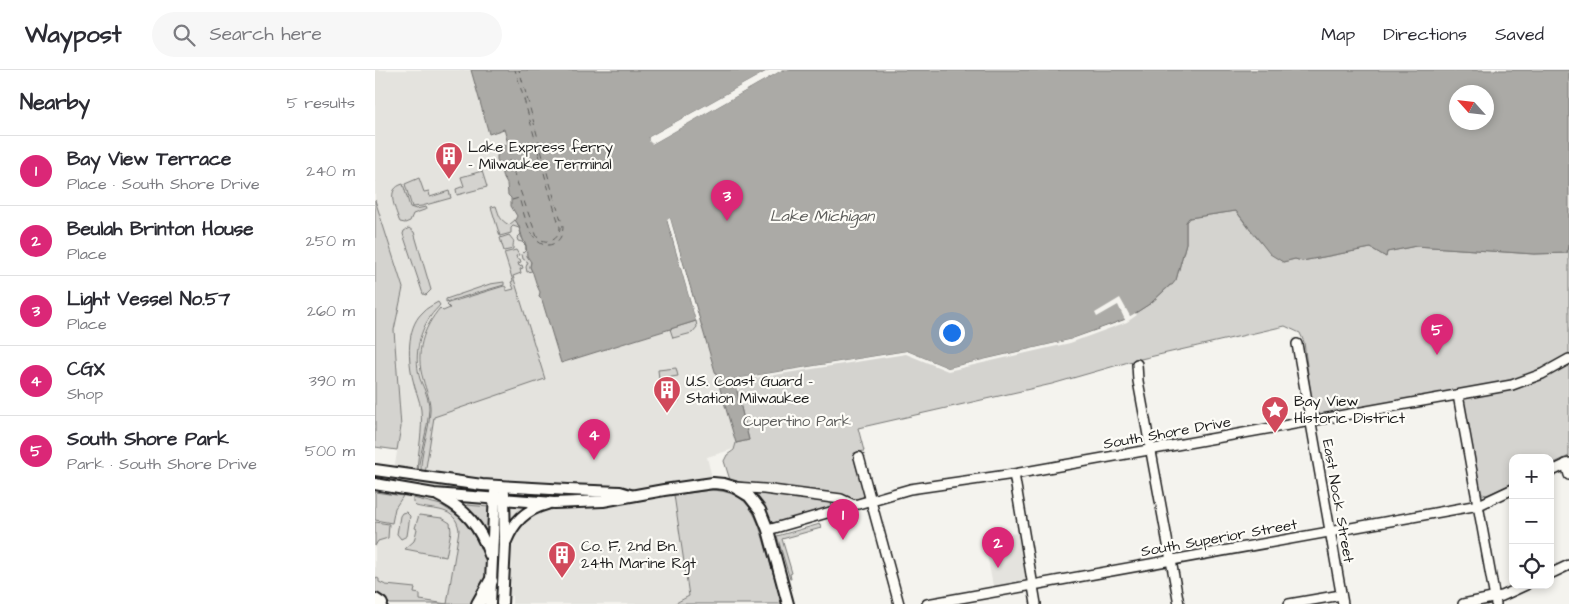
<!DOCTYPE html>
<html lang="en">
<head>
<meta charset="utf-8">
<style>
	:root { --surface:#fff; --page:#f7f7f7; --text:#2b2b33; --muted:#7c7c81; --line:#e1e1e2; --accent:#db2777 }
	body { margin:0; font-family:"Architects Daughter",sans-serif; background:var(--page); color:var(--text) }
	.controls { position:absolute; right:15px; bottom:15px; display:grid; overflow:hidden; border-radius:10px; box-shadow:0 2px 8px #0003 }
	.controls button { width:45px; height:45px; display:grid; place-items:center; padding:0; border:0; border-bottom:1px solid var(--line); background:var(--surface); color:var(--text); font:25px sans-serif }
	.compass { position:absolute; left:1074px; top:15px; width:45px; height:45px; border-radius:50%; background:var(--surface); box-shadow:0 2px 8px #0003; rotate:297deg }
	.you { position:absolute; left:576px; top:262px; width:18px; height:18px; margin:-12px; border:4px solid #fff; border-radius:50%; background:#1a73e8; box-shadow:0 0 0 8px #1a73e833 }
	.badge { display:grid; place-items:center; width:32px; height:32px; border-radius:50%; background:var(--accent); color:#fff; font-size:16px; font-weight:700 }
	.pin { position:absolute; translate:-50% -41px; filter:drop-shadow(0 1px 2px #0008) }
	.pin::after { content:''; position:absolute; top:26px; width:18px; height:15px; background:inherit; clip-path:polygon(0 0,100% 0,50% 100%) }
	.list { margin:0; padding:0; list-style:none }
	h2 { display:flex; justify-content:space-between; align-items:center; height:65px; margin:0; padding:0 20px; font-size:21px }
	h2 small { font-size:16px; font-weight:400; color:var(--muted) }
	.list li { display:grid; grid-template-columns:32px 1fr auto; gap:15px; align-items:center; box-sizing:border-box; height:70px; padding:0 20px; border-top:1px solid var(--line) }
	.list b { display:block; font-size:19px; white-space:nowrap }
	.list p { margin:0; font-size:16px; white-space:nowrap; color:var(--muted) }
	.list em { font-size:16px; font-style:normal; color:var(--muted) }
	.icon { flex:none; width:28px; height:28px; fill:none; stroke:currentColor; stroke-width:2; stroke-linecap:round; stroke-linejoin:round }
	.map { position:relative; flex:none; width:1194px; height:534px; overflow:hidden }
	header { display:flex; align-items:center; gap:30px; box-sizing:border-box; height:70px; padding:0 25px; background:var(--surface); border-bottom:1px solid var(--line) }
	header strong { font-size:24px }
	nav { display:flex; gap:28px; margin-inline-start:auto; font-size:18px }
	.search { width:350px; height:45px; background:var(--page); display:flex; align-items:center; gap:12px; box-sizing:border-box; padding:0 18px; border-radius:28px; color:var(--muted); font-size:19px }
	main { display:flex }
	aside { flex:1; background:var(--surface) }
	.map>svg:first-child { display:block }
	.built { fill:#e4e3de }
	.green { fill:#d4d3cf; stroke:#787876 }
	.water { fill:#abaaa6; stroke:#72716f; fill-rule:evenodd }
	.pier { fill:#f4f3ee }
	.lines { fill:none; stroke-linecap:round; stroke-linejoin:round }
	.ferry { stroke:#5c5c5a; stroke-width:1; stroke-dasharray:6 5; stroke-linecap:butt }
	.minor-casing { stroke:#1c1c1c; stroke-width:12 }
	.major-casing { stroke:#1c1c1c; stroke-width:14 }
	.highway-casing { stroke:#1c1c1c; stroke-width:16 }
	.minor { stroke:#fdfcf7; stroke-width:9 }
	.major { stroke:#fdfcf7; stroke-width:10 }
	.highway { stroke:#fdfcf7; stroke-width:12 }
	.labels { text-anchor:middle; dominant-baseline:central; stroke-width:4.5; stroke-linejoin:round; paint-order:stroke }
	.poi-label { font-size:15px; fill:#1c1c1c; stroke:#fdfcf7; text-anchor:start }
	.park-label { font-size:15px; fill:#5c5c5b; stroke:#fdfcf7 }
	.street-label { font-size:15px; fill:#1c1c1c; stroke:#fdfcf7 }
	.water-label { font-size:16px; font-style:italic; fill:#5c5c5a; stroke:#fdfcf7 }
</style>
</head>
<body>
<header>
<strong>Waypost</strong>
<div class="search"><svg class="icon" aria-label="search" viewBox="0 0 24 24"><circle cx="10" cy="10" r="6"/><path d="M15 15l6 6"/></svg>Search here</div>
<nav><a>Map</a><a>Directions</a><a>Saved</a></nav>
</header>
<main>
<aside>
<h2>Nearby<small>5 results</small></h2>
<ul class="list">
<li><span class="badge">1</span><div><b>Bay View Terrace</b><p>Place · South Shore Drive</p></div><em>240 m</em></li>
<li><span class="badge">2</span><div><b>Beulah Brinton House</b><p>Place</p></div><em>250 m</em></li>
<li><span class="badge">3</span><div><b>Light Vessel No.57</b><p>Place</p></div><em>260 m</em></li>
<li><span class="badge">4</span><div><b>CGX</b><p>Shop</p></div><em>390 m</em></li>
<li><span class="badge">5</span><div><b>South Shore Park</b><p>Park · South Shore Drive</p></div><em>500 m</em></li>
</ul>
</aside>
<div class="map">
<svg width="1194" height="534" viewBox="0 0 1194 534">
	<rect width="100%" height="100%" fill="#f4f3ee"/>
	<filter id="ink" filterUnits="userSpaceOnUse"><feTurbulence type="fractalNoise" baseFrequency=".02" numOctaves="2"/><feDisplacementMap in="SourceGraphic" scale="10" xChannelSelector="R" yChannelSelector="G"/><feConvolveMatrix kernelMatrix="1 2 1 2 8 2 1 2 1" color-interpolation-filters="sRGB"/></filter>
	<g filter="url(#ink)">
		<g class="built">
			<path d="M0,0H96L114,64L129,59L133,74L119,79L122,83L124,94L127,98V105L132,114V120L136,128V135L141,144L143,156L145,158L150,173L156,202L160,207L161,217L165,222L186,293L321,251L295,148L361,373L359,379L332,387L337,408L297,413L302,436L314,526L299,534H137V526L91,525L76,534H50L0,512V463L5,433L15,426L26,357L19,260L28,218L0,130Z"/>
			<path d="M641,463H644L651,509L648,511L618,516L609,469Z"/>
		</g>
		<g class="green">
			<path d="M107,101L112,117L82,125L81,119L89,116L86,107Z"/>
			<path d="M44,108L49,122L54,121L55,127L74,121L76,128L47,136L37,137L30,114Z"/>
			<path d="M28,114L35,137L41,139L51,137L52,139L38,144L35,151L30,153L25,152L24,150C20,137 10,119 28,114Z"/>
			<path d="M0,130L28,218L19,260L26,357L22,380L0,377Z"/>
			<path d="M121,136C125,147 124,149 134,155L140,150L143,152V156C146,159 147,161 146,166L151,175V181L156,191L155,197L157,201L152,202L151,197L153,192L148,189L147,184L151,180V176L147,172L143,171L142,168L146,164L144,158L138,156L136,158V163L125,166L116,137Z"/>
			<path d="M861,141C874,159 889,179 908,192L920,189L927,191L996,178L1011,187L1012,182L1041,176L1159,184L1192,183L1194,175V386L1175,395V388H1138V413L1112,425L1107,424L1105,422L1087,320L940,345L938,343L929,272L925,263L910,256L757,291L677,314L483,358L489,381L479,383L478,385L489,424L488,428L399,453L394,451L382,427L383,415L355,410L349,391L352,385L359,380L361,373L374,370L359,309L751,249L776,233L801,210L811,173V152L814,148Z"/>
			<path d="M34,158L39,162L56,220L51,225L48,224L28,164L29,161Z"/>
			<path d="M134,165C141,174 138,168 138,179L129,181L125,168Z"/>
			<path d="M141,180L144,185L141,186L142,189H145L146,192L143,193L144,196L147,195L148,198L145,199L146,203L138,206L170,309L59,347L50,404L46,403C45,382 54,363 55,342C56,330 51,321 48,309C40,283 48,258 65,238L68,241L75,238L72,235L73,233L129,216L131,217V221L139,219L136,212L138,211L129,183Z"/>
			<path d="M129,212V215L71,232V229L115,214Z"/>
			<path d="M63,232L65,235C62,239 58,242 55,247C43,264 39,289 45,309C49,319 54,328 54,338C53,360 45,381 43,402H42C43,381 48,361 46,340C45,330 40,320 38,310C33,291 31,258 47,243C51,238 58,235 63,232Z"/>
			<path d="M321,251L322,257L317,263L298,268L295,259Z"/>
			<path d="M301,298L303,306L284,309L283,300Z"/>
			<path d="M303,317L304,331L289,332L288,318Z"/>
			<path d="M335,420C376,421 382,447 392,482C397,499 402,517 407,534H299L314,526L299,425Z"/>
			<path d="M0,422L28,426L20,438L17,453L0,450Z"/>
			<path d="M38,428L66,435L83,446L85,443C102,462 119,491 107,517C104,523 100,529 97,534H15L0,526V507L4,509V512L11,515L40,518L39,523L45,524V530L72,534L84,460C80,436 60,441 41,436L38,433Z"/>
			<path d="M92,435L114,437L113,465L105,452L91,437Z"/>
			<path d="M31,442L35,446L32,466L26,469L22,464L25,446L27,443Z"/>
			<path d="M44,445L67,448L75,453L76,461L71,487L30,479L39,471L42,459L40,458Z"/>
			<path d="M0,452L14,454L13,468L3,471L0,476Z"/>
			<path d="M445,454L446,458L407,469L417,503L415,504L416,509H415L402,466Z"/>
		</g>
		<path class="water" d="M96,0H394L274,67L277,74L407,0H1194V175H1193L1192,183L1159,184L1041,176L1012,182L1011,187L996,178L927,191L920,189L908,192L895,184L861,141L814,148L811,152V173L801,210L797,215H795L776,233L751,249L694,270L573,298L532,281L359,309L374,370L361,373L295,148L292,150L321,251L186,293L167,230L164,227L165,222C160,214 160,205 155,197L156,192L152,186L151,175C145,167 147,158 140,150L142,146L136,136V128L133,125L132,114L127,105V98L122,90V83L118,79L133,74L129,59L114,64ZM1082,22H1112V52H1082Z"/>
		<g class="pier">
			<path d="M394,0H397L277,69L276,70L402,0H407L277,74L274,71V67Z"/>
			<path d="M295,148L324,250L321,251L292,149Z"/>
			<path d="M745,228L755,246L760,243L762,245L752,252L695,273L573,301L531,284L362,311L364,320L362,321L359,309L532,281L573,298L694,270L750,250L743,235L722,247L720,243Z"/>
		</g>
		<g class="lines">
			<g class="ferry">
				<path d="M134,90L162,167C172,176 185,170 185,157C168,105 157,52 140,0"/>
				<path d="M137,130L144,128C149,143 157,185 180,173C186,169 188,163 188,156C171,105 160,52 144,0"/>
			</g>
			<defs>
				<g id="minor">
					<path d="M922,274L968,534"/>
					<path d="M762,294L763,311L804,534"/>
					<path d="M1083,325L1121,534"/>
					<path d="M484,387L524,534"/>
					<path d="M1191,394L1194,405"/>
					<path d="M1175,402L1194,393"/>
					<path d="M639,404L661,534"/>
					<path d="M359,417L389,419L466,429L479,435"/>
					<path d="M393,460L535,419L639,404L1137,315L1167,304L1194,289"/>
					<path d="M1175,504L1194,495"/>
					<path d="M552,534L1104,435L1138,419"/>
					<path d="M914,534L966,525"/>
					<path d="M1088,534L1127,526L1151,515"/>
				</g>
				<g id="major">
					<path d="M0,400L107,415L193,420L245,422L255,425"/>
					<path d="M0,414L59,424L179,433L228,431L289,420L338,413L349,414L359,417L374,426L385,440L393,460L413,534"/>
					<path d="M64,426C91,439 105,457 115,485"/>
					<path d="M131,471C139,452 150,440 172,434"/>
					<path d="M115,534L120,422"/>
					<path d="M127,534L130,475L129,423"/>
				</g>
				<g id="highway">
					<path d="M0,530L6,534"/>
					<path d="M103,534L116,511"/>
				</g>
			</defs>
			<use href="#minor" class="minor-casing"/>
			<use href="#major" class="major-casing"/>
			<use href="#highway" class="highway-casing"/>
			<use href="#minor" class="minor"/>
			<use href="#major" class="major"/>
			<use href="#highway" class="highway"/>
		</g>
	</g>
	<defs>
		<symbol id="building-pin" viewBox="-11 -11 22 30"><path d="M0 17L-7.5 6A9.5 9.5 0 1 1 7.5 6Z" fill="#d1495b" stroke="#fdfcf7"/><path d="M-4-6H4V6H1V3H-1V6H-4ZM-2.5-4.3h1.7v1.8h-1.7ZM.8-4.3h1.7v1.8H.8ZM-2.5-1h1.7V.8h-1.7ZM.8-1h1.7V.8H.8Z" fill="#fff"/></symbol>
		<symbol id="sight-pin" viewBox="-11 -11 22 30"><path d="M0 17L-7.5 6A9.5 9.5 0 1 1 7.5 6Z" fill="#d1495b" stroke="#fdfcf7"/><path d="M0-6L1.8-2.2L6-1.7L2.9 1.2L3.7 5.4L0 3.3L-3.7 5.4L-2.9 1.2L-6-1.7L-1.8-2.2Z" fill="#fff"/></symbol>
	</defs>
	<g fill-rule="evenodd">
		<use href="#building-pin" x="58" y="70" width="32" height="43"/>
		<use href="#building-pin" x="276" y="304" width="32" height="43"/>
		<use href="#sight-pin" x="884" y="324" width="32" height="43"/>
		<use href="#building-pin" x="171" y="469" width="32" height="43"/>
	</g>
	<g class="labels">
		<g class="poi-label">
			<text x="93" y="77">Lake Express ferry<tspan x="93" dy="17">- Milwaukee Terminal</tspan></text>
			<text x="311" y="311">U.S. Coast Guard -<tspan x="311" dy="17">Station Milwaukee</tspan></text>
			<text x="919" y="331">Bay View<tspan x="919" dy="17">Historic District</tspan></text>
			<text x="206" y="476">Co. F, 2nd Bn.<tspan x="206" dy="17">24th Marine Rgt</tspan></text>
		</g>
		<g class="park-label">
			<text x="422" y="351">Cupertino Park</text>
		</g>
		<g class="street-label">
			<text transform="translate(792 363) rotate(-10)">South Shore Drive</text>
			<text transform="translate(963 431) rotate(80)">East Nock Street</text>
			<text transform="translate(844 468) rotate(-10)">South Superior Street</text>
		</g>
		<g class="water-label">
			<text x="447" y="146">Lake Michigan</text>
		</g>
	</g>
</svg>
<div class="controls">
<button>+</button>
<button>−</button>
<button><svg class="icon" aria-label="locate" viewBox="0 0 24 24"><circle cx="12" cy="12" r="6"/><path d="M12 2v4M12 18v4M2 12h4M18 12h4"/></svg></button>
</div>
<svg class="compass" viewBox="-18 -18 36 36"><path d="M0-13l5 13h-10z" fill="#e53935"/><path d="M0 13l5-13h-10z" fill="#7c7c81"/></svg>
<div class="you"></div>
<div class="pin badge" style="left:468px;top:470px">1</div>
<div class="pin badge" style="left:623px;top:498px">2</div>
<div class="pin badge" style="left:352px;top:151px">3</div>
<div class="pin badge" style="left:219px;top:390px">4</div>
<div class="pin badge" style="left:1062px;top:285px">5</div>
</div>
</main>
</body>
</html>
